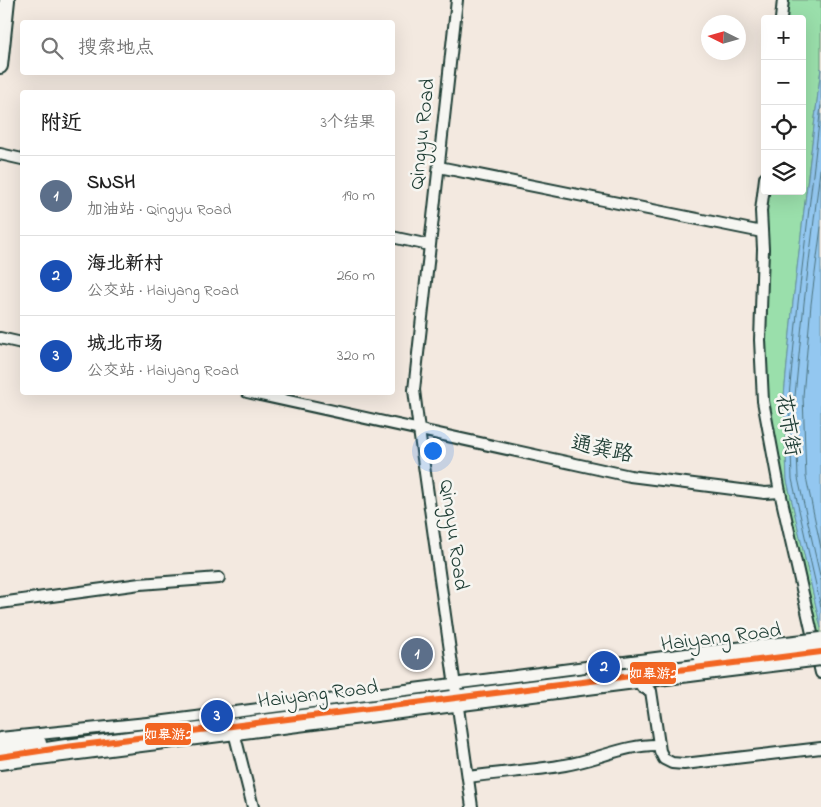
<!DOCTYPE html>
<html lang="zh">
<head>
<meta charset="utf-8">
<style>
	:root { --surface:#fff; --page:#f6f6f6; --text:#222; --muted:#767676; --line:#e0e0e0; --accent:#0f766e }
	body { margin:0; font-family:"Indie Flower","LXGW WenKai TC",sans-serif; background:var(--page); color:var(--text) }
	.controls { position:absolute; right:15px; top:15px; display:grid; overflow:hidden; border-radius:5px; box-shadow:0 5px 20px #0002 }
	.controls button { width:45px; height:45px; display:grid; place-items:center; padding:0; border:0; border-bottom:1px solid var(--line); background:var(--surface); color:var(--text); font:25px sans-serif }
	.compass { position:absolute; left:701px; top:15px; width:45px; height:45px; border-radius:50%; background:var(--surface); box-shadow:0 5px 20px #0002; rotate:275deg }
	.you { position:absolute; left:432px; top:450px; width:18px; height:18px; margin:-12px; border:4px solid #fff; border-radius:50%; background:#1a73e8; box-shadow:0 0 0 8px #1a73e833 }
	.badge { display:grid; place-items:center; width:32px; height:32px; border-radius:50%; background:var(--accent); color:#fff; font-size:16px; font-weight:700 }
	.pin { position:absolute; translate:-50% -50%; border:2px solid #fff; box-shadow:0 1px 5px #0006 }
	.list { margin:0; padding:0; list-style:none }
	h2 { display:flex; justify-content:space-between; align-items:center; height:65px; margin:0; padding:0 20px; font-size:21px }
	h2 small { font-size:16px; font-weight:400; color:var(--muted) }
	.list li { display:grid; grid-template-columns:32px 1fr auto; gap:15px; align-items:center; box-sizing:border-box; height:80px; padding:0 20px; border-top:1px solid var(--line) }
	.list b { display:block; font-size:19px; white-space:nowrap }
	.list p { margin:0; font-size:16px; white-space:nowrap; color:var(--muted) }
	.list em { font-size:16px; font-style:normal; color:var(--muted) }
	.icon { flex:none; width:28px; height:28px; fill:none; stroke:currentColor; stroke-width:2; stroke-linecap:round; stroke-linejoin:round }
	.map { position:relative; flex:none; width:821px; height:807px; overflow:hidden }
	.search { position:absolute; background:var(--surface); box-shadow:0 5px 20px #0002; left:20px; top:20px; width:375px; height:55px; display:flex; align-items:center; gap:12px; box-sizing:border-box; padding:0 18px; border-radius:5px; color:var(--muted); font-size:19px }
	.panel { position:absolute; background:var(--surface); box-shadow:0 5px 20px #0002; left:20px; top:90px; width:375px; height:305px; border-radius:5px }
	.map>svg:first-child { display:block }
	.green { fill:#9adfab; stroke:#5c8e70 }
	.water { fill:#93c7f0; stroke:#6590a5 }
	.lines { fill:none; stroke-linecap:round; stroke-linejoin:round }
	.shore { stroke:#4d747f; stroke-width:1 }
	.minor-casing { stroke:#1f3d34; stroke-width:14 }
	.major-casing { stroke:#1f3d34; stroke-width:18 }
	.minor { stroke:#f6f6f2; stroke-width:10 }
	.major { stroke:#f6f6f2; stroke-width:14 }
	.minor-bridge-casing { stroke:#1f3d34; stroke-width:14; stroke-linecap:butt }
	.major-bridge-casing { stroke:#1f3d34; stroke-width:18; stroke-linecap:butt }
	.minor-bridge { stroke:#f6f6f2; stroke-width:10 }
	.major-bridge { stroke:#f6f6f2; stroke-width:14 }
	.bus-1-casing { stroke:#f6f6f2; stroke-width:10 }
	.bus-1 { stroke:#f26522; stroke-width:6 }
	.labels { text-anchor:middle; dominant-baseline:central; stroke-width:5; stroke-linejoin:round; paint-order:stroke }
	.street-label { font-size:21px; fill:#1f3d34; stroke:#f6f6f2 }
	.line-badge { stroke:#f6f6f2; stroke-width:2 }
	.badge-label { font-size:14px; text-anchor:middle; font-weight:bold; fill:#fff }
</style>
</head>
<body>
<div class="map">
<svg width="821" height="807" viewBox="0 0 821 807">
	<rect width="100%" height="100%" fill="#f3e9e0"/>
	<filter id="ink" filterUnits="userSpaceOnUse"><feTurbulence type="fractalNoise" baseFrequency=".02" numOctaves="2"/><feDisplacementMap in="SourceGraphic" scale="10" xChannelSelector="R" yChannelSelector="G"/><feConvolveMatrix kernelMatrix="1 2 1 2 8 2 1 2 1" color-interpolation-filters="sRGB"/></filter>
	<g filter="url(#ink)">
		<path class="green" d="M786,0H821V68L793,302L784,396L787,480L821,628V647L804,585L785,495L764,373L767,256V228L764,212L766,191H802V19H784Z"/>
		<path class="water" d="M821,68V628L787,480L784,396L793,302Z"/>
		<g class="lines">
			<g class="shore">
				<path d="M821,106L798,303L789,396L792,479L821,607"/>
				<path d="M821,162L804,303L795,396L798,478L821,580"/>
				<path d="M821,227L811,304L803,396L806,477L821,548"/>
			</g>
			<defs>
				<g id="minor">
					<path d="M457,0L414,390L419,430L472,807"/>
					<path d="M781,19L783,0"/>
					<path d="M0,154L22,159"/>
					<path d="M439,167L762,232"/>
					<path d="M765,178L761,211L763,249L760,340L763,401L780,492L821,673"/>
					<path d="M392,237L429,245"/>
					<path d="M0,338L22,343"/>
					<path d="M247,392L630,476L765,493L780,492"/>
					<path d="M0,603L140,584L219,578"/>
					<path d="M638,680L642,687L651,691L660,751L664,759L672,763L684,764L821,748"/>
					<path d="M233,728L253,807"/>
					<path d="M0,738L157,722L702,652"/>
					<path d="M0,764L706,674"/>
					<path d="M468,777C500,772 533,771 565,765C597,760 626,744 659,745"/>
				</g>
				<g id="major">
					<path d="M0,66L7,0"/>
					<path d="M0,746L39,743"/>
					<path d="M0,757L66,747L704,666"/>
				</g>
			</defs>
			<use href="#minor" class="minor-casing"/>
			<use href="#major" class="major-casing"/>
			<use href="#minor" class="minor"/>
			<use href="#major" class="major"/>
			<defs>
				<g id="minor-bridge">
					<path d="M702,652L821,638"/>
					<path d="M706,674L821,660"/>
				</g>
				<path id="major-bridge" d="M702,660L821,645"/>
			</defs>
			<use href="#minor-bridge" class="minor-bridge-casing"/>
			<use href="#major-bridge" class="major-bridge-casing"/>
			<use href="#minor-bridge" class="minor-bridge"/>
			<use href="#major-bridge" class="major-bridge"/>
			<defs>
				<path id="bus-1" d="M0,757L66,747L821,652"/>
			</defs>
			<use href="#bus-1" class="bus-1-casing"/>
			<use href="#bus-1" class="bus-1"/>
		</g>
	</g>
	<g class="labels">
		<g class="street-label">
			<text transform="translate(423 134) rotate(-84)">Qingyu Road</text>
			<text transform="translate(787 425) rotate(81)">花市街</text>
			<text transform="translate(602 450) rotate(12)">通龚路</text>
			<text transform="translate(453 535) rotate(82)">Qingyu Road</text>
			<text transform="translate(721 638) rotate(-7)">Haiyang Road</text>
			<text transform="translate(318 695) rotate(-7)">Haiyang Road</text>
		</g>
	</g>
	<g class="line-badge">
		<rect x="629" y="661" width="48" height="24" rx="5" fill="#f26522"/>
		<rect x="144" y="722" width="48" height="24" rx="5" fill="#f26522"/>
	</g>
	<g class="badge-label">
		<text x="653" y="678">如皋游2</text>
		<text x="168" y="739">如皋游2</text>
	</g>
</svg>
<div class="controls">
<button>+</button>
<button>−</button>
<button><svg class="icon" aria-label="locate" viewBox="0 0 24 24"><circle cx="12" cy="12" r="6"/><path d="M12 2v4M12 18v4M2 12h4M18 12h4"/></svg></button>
<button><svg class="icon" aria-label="layers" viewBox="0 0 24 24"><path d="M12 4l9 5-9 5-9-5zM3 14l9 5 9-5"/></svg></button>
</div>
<svg class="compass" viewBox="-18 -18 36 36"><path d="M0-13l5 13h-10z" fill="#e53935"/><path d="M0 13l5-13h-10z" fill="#767676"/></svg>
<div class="you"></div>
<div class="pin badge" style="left:417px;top:654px;background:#5c6f8a">1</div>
<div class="pin badge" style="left:604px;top:667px;background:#1a4fb4">2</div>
<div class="pin badge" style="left:217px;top:716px;background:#1a4fb4">3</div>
<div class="search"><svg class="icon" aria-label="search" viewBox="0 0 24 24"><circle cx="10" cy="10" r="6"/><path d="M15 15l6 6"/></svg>搜索地点</div>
<section class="panel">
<h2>附近<small>3个结果</small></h2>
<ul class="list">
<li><span class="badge" style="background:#5c6f8a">1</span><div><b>SNSH</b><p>加油站 · Qingyu Road</p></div><em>190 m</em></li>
<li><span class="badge" style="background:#1a4fb4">2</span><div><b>海北新村</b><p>公交站 · Haiyang Road</p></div><em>260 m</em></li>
<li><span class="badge" style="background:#1a4fb4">3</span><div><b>城北市场</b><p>公交站 · Haiyang Road</p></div><em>320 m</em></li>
</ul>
</section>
</div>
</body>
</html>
